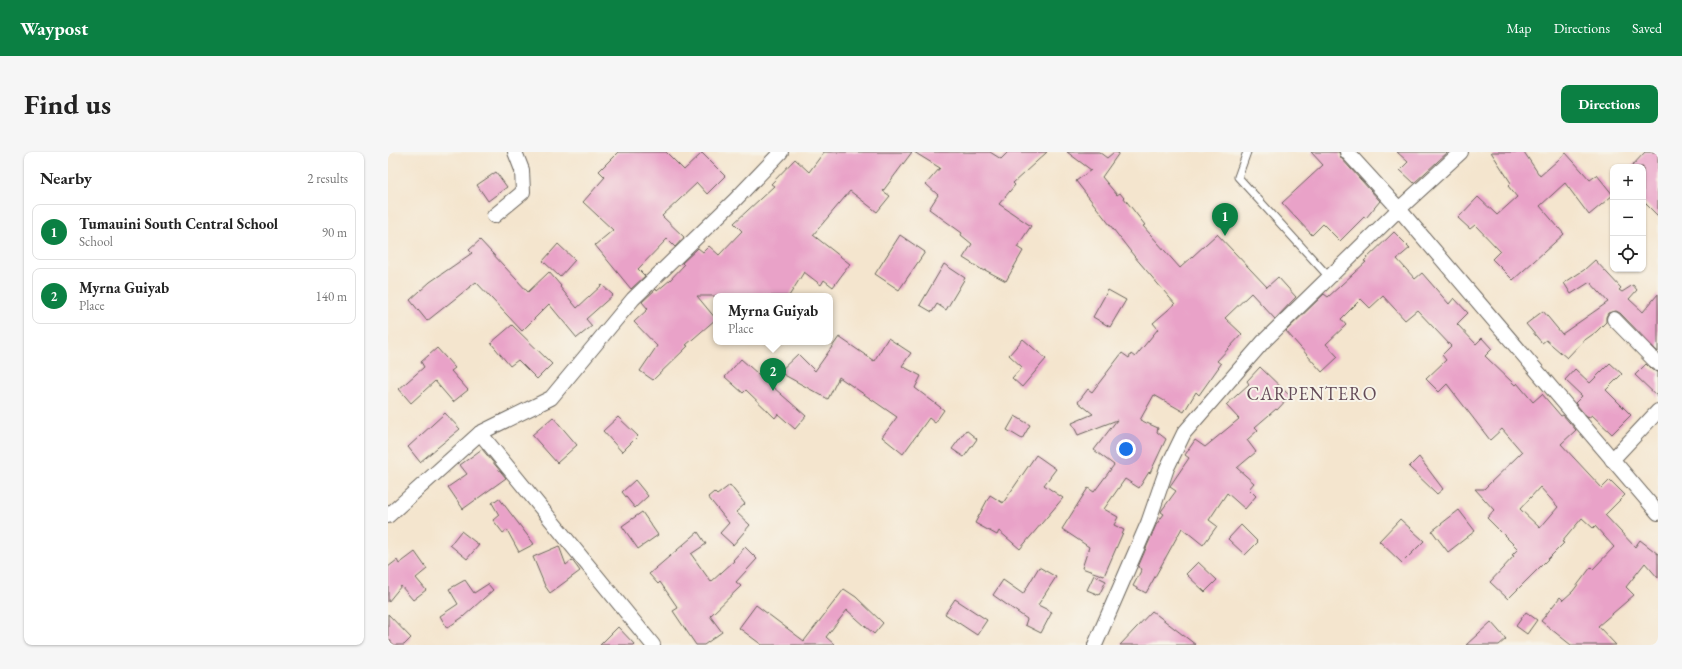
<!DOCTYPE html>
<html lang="en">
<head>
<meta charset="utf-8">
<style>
	:root { --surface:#fff; --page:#f6f6f6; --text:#222; --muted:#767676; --line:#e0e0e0; --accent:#0b8043 }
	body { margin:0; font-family:"EB Garamond",serif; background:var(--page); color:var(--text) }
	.controls { position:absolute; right:12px; top:12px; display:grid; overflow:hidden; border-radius:8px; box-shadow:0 1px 3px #0004 }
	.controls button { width:36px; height:36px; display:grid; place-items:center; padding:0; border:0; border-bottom:1px solid var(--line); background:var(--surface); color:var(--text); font:20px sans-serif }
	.you { position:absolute; left:738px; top:297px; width:14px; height:14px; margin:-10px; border:3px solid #fff; border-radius:50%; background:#1a73e8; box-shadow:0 0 0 6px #1a73e833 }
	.badge { display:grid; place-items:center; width:26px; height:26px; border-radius:50%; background:var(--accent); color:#fff; font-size:13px; font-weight:700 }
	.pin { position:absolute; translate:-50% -33px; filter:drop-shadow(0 1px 2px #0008) }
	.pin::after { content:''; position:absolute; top:21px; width:14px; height:12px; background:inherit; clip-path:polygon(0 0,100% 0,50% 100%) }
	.popup { position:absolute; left:325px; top:141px; width:120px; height:52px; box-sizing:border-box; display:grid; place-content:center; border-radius:8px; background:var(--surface); filter:drop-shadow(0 1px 3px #0005); font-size:13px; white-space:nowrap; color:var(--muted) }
	.popup b { font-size:15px; color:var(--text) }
	.popup::after { content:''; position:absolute; left:50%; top:100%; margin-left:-8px; border:8px solid transparent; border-top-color:var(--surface) }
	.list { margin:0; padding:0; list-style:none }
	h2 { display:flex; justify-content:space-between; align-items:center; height:52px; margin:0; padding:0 16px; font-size:17px }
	h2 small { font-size:13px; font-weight:400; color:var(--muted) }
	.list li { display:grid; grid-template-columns:26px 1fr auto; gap:12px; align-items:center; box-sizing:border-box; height:56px; margin:0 8px 8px; padding:0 8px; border:1px solid var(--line); border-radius:8px }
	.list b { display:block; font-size:15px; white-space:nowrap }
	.list p { margin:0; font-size:13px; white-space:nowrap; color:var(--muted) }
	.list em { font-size:13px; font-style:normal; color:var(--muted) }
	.icon { flex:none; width:22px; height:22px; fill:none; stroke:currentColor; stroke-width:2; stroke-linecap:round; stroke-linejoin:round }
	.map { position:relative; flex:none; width:1270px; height:493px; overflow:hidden; border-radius:8px }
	header { display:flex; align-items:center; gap:24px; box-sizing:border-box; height:56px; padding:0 20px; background:var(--accent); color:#fff }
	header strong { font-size:19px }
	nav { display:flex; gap:22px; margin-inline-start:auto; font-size:14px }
	.intro { display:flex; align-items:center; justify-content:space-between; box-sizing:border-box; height:96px; padding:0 24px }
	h1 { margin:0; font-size:28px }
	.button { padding:10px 18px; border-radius:8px; background:var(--accent); color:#fff; font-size:14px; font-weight:700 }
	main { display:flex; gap:24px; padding:0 24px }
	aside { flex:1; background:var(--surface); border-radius:8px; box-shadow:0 1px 3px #0004 }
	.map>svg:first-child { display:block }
	.building { fill:#e9a2c8; fill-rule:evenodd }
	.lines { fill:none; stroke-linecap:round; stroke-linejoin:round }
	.service-casing { stroke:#68625a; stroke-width:9 }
	.minor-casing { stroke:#68625a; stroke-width:16 }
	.service { stroke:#fff; stroke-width:7 }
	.minor { stroke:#fff; stroke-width:14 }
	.labels { text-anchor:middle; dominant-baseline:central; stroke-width:4; stroke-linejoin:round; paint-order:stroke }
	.quarter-label { font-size:18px; letter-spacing:1px; fill:#644b58; stroke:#f7f3e8 }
</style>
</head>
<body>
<header>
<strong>Waypost</strong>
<nav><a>Map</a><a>Directions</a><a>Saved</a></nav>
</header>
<div class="intro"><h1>Find us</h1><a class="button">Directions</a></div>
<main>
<aside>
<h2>Nearby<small>2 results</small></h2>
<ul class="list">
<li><span class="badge">1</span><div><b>Tumauini South Central School</b><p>School</p></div><em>90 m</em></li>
<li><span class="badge">2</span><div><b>Myrna Guiyab</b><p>Place</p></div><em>140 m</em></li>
</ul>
</aside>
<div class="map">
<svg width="1270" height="493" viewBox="0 0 1270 493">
	<rect width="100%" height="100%" fill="#f7f3e8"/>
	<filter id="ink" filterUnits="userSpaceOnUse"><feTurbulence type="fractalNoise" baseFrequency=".025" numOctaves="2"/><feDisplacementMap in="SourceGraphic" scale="8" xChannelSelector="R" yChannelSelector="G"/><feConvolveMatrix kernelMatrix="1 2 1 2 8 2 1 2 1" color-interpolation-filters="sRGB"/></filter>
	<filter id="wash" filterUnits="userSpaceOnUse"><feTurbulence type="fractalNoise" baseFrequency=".012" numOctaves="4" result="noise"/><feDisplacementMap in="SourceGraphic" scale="16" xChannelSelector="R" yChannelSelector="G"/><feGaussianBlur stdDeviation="0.9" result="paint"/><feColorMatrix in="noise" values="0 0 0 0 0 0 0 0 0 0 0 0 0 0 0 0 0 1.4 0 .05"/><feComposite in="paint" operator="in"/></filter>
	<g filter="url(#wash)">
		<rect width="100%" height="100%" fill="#f4e5ce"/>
		<g id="blocks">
			<g class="building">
				<path d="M230,0H278L296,18L314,1L337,24L319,42L309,31L274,64L296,85L287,95L279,87L250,117L257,124L243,137L207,93L225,78L195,50L217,25L211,19Z"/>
				<path d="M436,0H524L495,39L502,44L489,60L462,39L425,83L462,112L445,135L436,128L433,133L416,120L401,144H309L328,167L298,193L300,194L265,228L252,219L269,194L246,170L260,157L254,150L268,137L269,139L282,128L296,113L294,111L310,96L315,100L321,94L331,103L354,79L346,71L386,34L383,32L407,7L421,20Z"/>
				<path d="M526,0H602L613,7L620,0H659L625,31L627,33L611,52L643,74L629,95L635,99L618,129L597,118L596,119L575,106L584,92L573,83L574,81L541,57L550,43L538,32L552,16Z"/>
				<path d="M679,0H711L719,6L726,0L731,1L714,25L729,43L732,41L757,73L755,74L792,116L829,82L879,135L890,125L908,145L887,167L863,141L837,166L854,182L829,209L833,212L811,243L808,240L796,260L766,243L752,268L770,276L769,280L778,287L762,321L761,320L751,336L737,327L716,357L730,365L726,373L736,378L716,424L694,416L701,395L674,377L700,336L706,340L726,313L706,298L729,268L690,283L684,271L705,262L690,250L700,237L704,240L734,201L741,206L743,202L747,205L770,177L765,171L787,152L746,104L688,29L703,18Z"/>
				<path d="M923,0H951L953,6L992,49L978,66L976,65L952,89L935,72L924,83L894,51L935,13Z"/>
				<path d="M1009,0H1060L1026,31L1012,18L1020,10Z"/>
				<path d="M1103,0H1136L1152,24L1178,1L1202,28L1209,23L1225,43L1201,63L1177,31L1152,54L1176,82L1125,128L1104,107L1112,99L1087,73L1082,77L1070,66L1090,45L1109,63L1129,45L1120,34L1123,31Z"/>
				<path d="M1257,0H1270V64L1255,49V15H1243Z"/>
				<path d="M108,20L119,35L100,49L89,33Z"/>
				<path d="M1006,80L1022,96L1009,107L1027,127L1034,121L1061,152L1066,146L1080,161L1069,172L1088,192L1094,186L1104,197L1097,204L1127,233L1129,231L1145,250L1154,242L1173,264L1175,263L1188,278L1173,292L1214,336L1222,328L1237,343L1217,363L1247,395L1252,388L1270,402V426L1257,411L1238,435L1246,443L1210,474L1228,493H1183L1153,469L1172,445L1175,448L1185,439L1203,415L1205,417L1226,395L1207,374L1205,376L1194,366L1174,390L1176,391L1120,447L1102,430L1126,404L1124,403L1130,397L1099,366L1106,358L1087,337H1096L1134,300L1114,277L1102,288L1059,232L1051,240L1038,227L1058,208L1054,203L1063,194L1029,158L1017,168L995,144L982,156L973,147L953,167L958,173L938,192L950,205L934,220L898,179L936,142L940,145L978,110L976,109ZM1152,335L1170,355L1152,376L1132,357Z"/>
				<path d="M512,83L537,100L511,138L487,122Z"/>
				<path d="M92,88L140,140L161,120L173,134L172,135L189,156L214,133L225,143L198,167L204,174L189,186L161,152L134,179L88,130L39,169L22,148L42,130L84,101L81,98Z"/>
				<path d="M170,92L187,108L172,125L155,109Z"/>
				<path d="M1207,108L1233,136L1231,138L1234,140L1245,133L1249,138L1241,147L1255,160L1270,142V200L1232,161L1228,159L1220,161L1218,165V170L1208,180L1194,190L1179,206L1158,188L1154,191L1138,172L1155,159L1174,182L1220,150L1202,130L1183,142L1176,131L1196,118Z"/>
				<path d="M556,112L577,126L558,158L549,152L544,160L532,153Z"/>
				<path d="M720,138L738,148L722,175L705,165Z"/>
				<path d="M124,173L164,212L149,227L130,208L122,214L103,191Z"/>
				<path d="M451,185L486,209L500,186L523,201L514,214L533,224L527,236L556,258L547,271L541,266L515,302L494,285L509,265L451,225L440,247L391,220L410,202L427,219Z"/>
				<path d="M635,187L658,207L634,235L624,226L634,215L621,203Z"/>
				<path d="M49,196L67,216L63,219L80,238L65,250L47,229L23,251L11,237L36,215L33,210Z"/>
				<path d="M353,207L418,264L407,277L390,262L387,266L358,238L355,241L337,225Z"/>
				<path d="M1222,211L1234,222L1218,238L1243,263L1224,282L1204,263L1200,266L1187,251L1194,244L1177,228L1187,217L1202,231Z"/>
				<path d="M1258,212L1264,218L1270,220V245L1247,223Z"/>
				<path d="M872,215L902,244L889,258L888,257L867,275L870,278L859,288L868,300L849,316L866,331L861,337L868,344L857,357L839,341L821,368L829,374L815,393L794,376L758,441L745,434L754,417L750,415L768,373L776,362L773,360L774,358L788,339L782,335V334L801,306L797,303L807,288L817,295L851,267L838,253L861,232L859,229Z"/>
				<path d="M57,261L72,277L32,310L20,295Z"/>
				<path d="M627,264L642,273L634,287L619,278Z"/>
				<path d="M165,265L189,293L169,311L144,283Z"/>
				<path d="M230,265L250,284L234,300L215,279Z"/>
				<path d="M578,278L589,287L576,305L564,297Z"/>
				<path d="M94,297L118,326L75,357L60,335L79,322L72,313Z"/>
				<path d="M648,303L668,317L656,333L675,346L632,397L611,379L609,383L587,371L602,343L615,351Z"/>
				<path d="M1031,305L1055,337L1049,342L1021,315Z"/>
				<path d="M247,328L260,344L247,356L234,340Z"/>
				<path d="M342,333L357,352L348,360L362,373L345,393L332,381L341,371L320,345L326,340L329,343Z"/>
				<path d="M111,346L146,392L131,400L119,378L115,381L105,368L111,363L104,351Z"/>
				<path d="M1071,358L1087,379L1060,400L1044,379Z"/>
				<path d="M254,360L270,383L250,397L234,374Z"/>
				<path d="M1012,367L1036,389L1014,411L991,389Z"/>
				<path d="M853,373L870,390L857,403L840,387Z"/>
				<path d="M73,379L91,393L79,407L62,393Z"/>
				<path d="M310,380L318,392L303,402L323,430L346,409L345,408L357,395L369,407L348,430L353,434L322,464L334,480L316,493H308L285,459L290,456L272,430L270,432L261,422Z"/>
				<path d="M171,394L178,413L184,408L192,419L162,441L157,434L145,405Z"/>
				<path d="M27,400L39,417L28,426L38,438L25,448L13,434L0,450V415L9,408L11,412Z"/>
				<path d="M810,410L829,428L817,440L798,422Z"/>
				<path d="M651,415L668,425L650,453L664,460L653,481L637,473L639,467L605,443L615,428L635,442Z"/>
				<path d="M706,423L718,429L711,443L699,438Z"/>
				<path d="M77,428L86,441L100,432L105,438L75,465L59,476L52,464L70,452L61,437Z"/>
				<path d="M456,437L468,445L495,471L486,482L459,458L438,485L447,493H374L351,476L368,453L416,489Z"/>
				<path d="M567,447L599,468L589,483L557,462Z"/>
				<path d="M764,459L808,493H732Z"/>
				<path d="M1138,460L1149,468L1139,482L1128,474Z"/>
				<path d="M0,462L23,486L16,493H6L0,486Z"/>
				<path d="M1103,470L1118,487L1111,493H1078Z"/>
				<path d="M230,475L247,493H212Z"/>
			</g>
		</g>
	</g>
	<g filter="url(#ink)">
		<use href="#blocks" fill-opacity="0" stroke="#68625a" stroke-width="1"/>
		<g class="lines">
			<defs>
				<path id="service" d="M859,0L850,25L941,125"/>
				<g id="minor">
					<path d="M959,0L1011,57L1270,361"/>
					<path d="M106,64L135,40L134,18L127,0"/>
					<path d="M1226,167L1270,212"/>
					<path d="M92,281L265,493"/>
					<path d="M1224,308L1270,259"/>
					<path d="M0,364L92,281L163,246L245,147L346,49L393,0"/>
					<path d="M707,493L760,371L779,316L796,281L875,190L1011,57L1073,0"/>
				</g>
			</defs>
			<use href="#service" class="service-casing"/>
			<use href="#minor" class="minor-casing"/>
			<use href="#service" class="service"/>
			<use href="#minor" class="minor"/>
		</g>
	</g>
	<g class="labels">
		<g class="quarter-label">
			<text x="924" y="241">CARPENTERO</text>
		</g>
	</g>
</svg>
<div class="controls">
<button>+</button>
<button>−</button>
<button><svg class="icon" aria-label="locate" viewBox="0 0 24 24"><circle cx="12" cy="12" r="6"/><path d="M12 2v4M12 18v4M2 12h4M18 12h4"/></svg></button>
</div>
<div class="you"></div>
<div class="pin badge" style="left:837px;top:84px">1</div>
<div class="pin badge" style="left:385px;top:239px">2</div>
<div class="popup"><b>Myrna Guiyab</b>Place</div>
</div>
</main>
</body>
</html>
